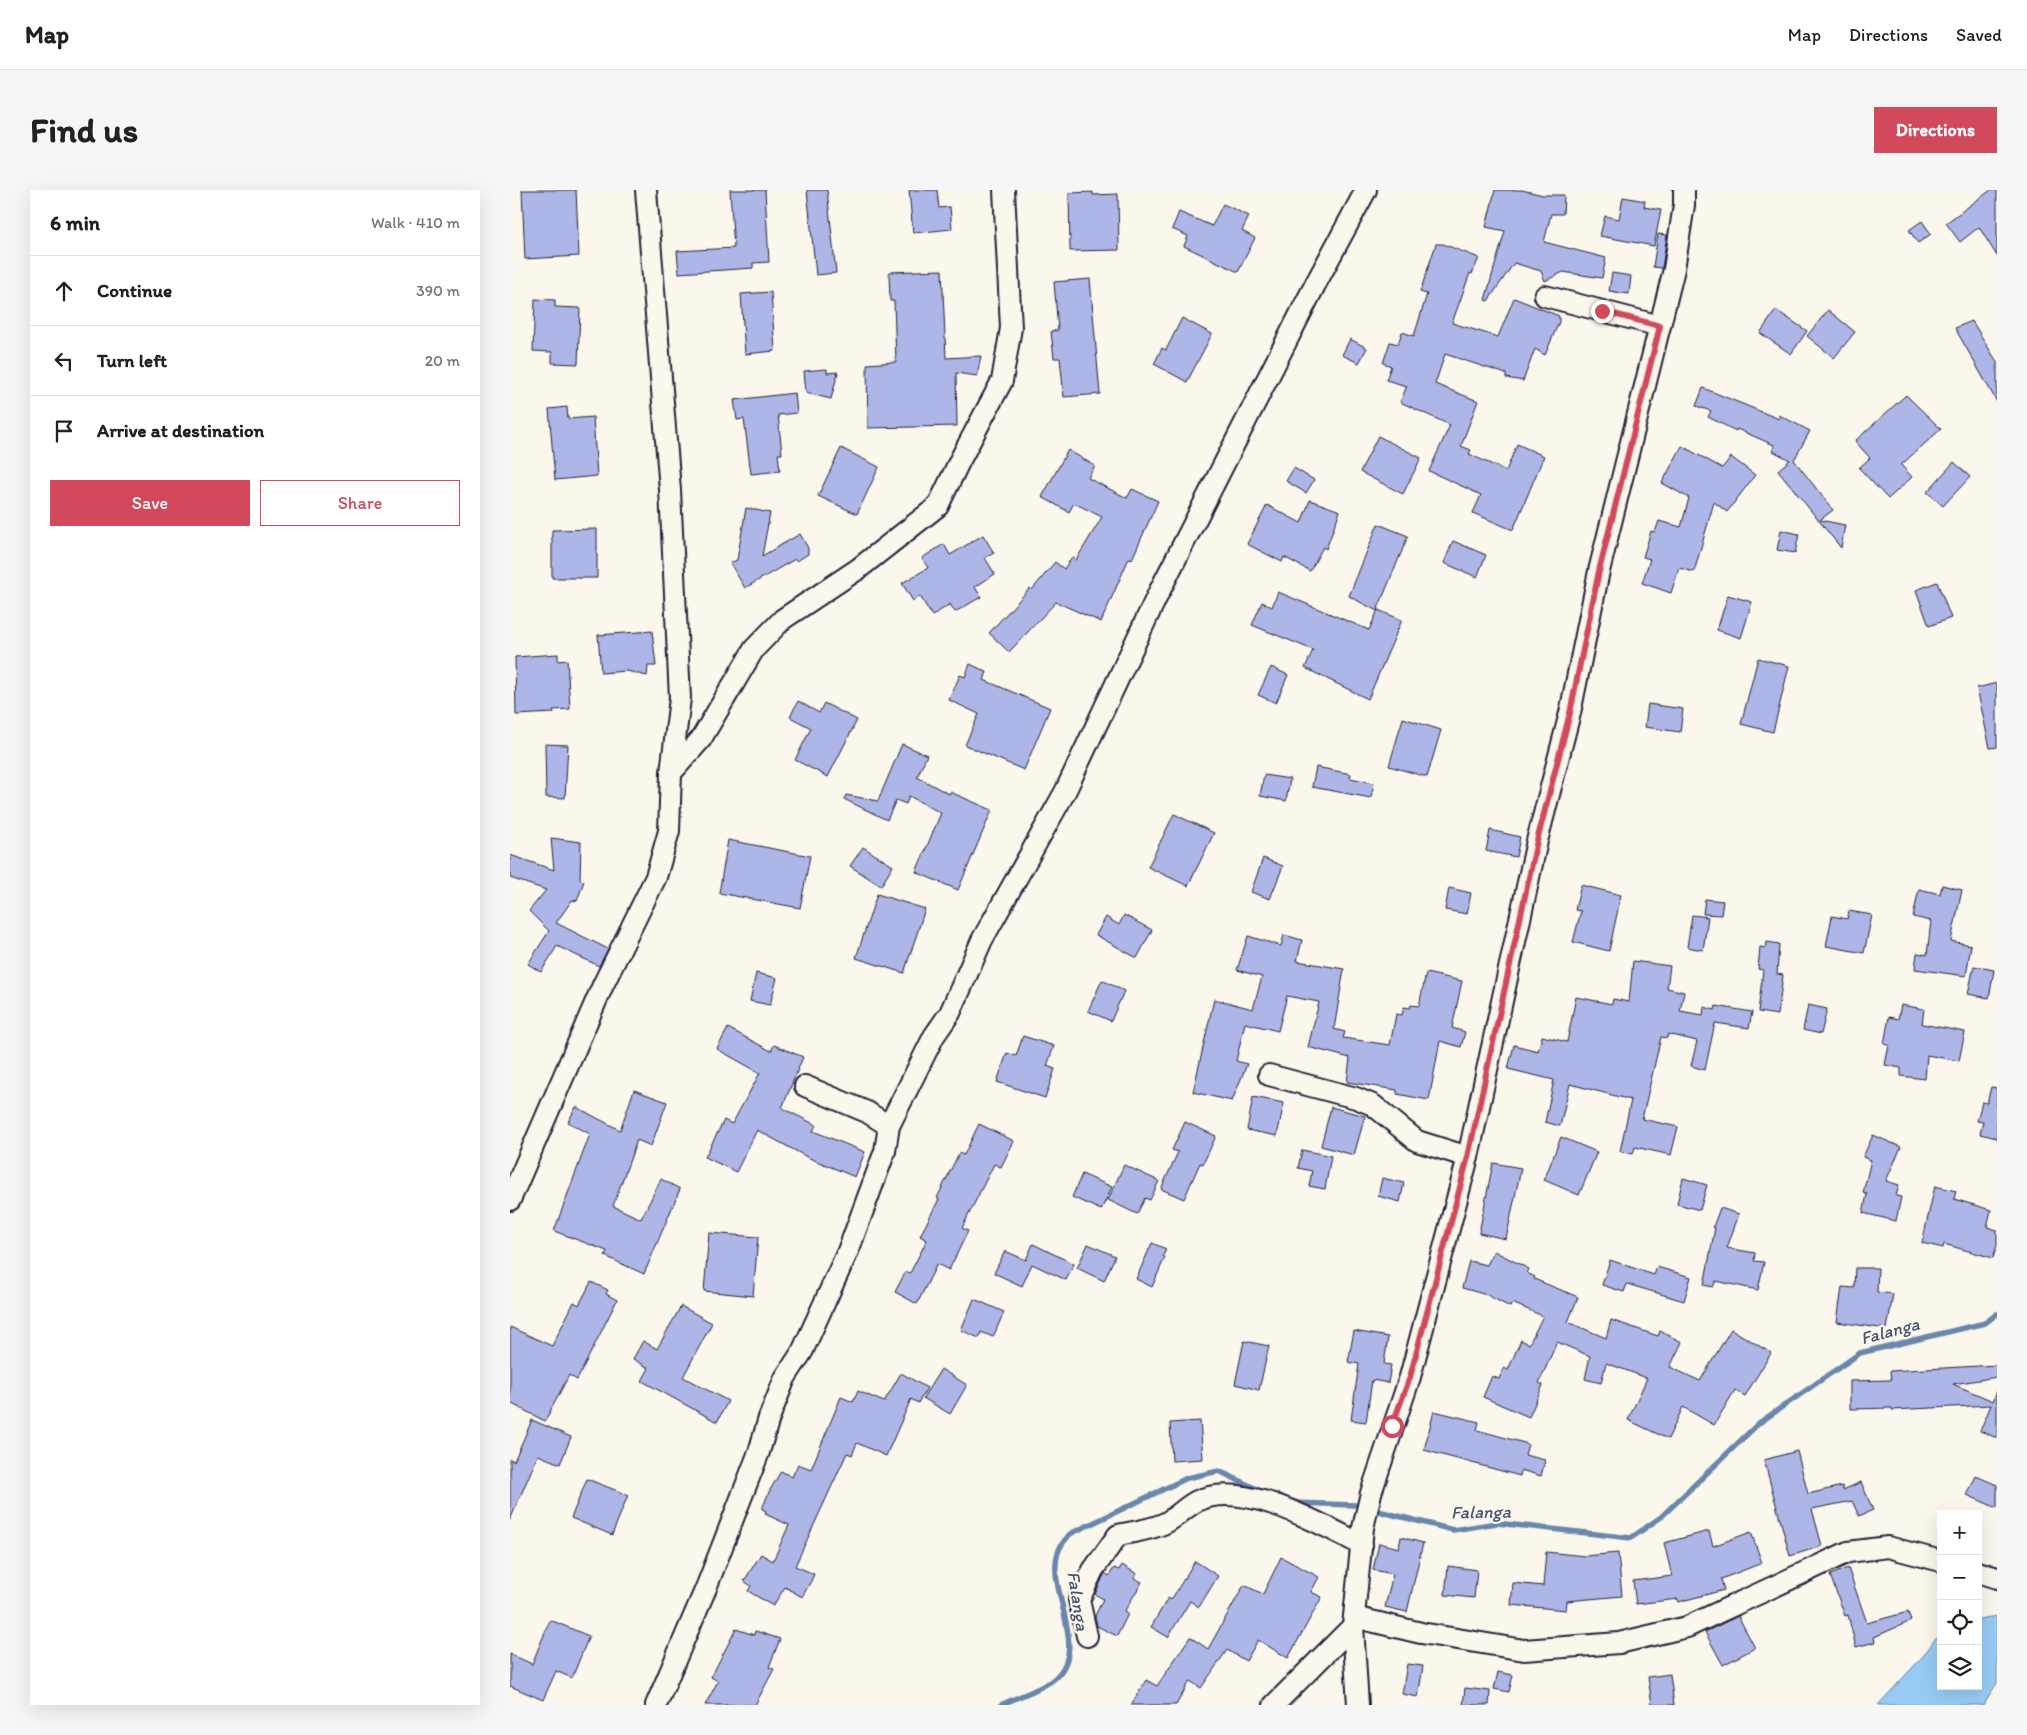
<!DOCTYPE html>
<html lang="en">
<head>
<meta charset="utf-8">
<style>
	:root { --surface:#fff; --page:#f6f6f6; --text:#202124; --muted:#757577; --line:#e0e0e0; --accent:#d1495b }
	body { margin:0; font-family:Itim,sans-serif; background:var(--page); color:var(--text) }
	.controls { position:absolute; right:15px; bottom:15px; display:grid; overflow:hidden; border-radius:0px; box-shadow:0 5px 20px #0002 }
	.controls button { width:45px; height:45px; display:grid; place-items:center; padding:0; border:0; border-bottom:1px solid var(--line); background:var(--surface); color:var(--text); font:25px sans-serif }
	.stop { position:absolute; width:15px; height:15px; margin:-11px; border:4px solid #d1495b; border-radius:50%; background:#fff }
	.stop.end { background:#d1495b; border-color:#fff; box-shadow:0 1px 5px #0008 }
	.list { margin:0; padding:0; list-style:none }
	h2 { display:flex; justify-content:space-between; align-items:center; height:65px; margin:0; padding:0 20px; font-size:21px }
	h2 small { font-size:16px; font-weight:400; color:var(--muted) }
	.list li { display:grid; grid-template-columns:32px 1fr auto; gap:15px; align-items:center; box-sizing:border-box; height:70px; padding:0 20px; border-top:1px solid var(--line) }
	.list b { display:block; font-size:19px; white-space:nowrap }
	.list em { font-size:16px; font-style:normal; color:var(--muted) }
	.actions { display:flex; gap:10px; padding:15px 20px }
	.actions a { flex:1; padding:11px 0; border:1px solid var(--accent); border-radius:0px; text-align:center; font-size:18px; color:var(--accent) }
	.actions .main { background:var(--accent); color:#fff }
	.icon { flex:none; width:28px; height:28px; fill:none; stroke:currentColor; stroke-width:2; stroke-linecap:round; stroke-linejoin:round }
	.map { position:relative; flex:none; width:1487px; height:1515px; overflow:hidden; border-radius:0px }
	header { display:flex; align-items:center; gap:30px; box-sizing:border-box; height:70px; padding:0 25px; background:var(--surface); border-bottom:1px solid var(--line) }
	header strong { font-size:24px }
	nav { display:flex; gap:28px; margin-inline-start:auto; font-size:18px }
	.intro { display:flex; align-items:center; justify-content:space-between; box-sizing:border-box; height:120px; padding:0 30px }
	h1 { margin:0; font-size:35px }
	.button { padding:12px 22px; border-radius:0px; background:var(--accent); color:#fff; font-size:18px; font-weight:700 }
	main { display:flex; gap:30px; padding:0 30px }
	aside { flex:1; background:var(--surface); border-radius:0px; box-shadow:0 5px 20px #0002 }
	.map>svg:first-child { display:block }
	.water { fill:#97cbf5; stroke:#6887ab }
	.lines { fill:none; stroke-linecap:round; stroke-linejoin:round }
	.stream { stroke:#6887ab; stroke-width:5.5 }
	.building { fill:#adb6e7; stroke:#22223b }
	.minor-casing { stroke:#22223b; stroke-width:24 }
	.minor { stroke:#fbf7ec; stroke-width:20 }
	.route { stroke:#d1495b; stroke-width:6 }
	.labels { text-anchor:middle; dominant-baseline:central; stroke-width:4.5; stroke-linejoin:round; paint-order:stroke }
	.water-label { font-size:18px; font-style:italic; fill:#455573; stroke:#fbf7ec }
</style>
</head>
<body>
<header>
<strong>Map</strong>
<nav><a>Map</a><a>Directions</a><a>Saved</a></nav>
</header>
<div class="intro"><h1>Find us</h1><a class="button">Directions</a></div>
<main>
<aside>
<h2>6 min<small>Walk · 410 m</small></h2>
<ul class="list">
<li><svg class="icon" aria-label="ahead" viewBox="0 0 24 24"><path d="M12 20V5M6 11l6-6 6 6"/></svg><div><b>Continue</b></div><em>390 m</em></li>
<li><svg class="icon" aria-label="left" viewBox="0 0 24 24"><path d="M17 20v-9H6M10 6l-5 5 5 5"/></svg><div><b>Turn left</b></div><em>20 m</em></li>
<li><svg class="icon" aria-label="arrive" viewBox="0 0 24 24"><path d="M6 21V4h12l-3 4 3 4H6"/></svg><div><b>Arrive at destination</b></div></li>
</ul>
<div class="actions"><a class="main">Save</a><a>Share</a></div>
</aside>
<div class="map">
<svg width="1487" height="1515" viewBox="0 0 1487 1515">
	<rect width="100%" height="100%" fill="#fbf7ec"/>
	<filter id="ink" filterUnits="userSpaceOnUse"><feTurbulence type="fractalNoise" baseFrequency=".02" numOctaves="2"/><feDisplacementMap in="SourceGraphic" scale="10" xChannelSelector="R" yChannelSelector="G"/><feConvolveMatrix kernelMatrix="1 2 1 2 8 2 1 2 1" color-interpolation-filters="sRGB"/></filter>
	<g filter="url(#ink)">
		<path class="water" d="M1487,1426V1493L1473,1515H1368L1413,1466L1431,1441V1496H1468V1429Z"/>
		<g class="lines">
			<g class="stream">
				<path d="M783,1313L845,1315L943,1340L987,1333L1121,1348L1151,1327L1249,1233L1350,1163L1475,1133L1487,1124"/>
				<path d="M491,1515C507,1507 526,1501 540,1492C585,1461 533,1398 549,1360C551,1354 556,1349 560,1344L677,1288L709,1281L753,1302"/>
			</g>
		</g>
		<g class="building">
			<path d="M12,0H66L69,66L15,69Z"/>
			<path d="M220,0H255L259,72L243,73V78L169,83L167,61L224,58Z"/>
			<path d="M297,0H317L326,83L306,85Z"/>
			<path d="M399,0H427L429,18L440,17L442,39L403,43Z"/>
			<path d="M985,0H1012L1033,5H1054L1053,24H1041L1034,52L1096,68L1092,88L1053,82L1035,91L1031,81L1004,73L978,111L975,110L995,41L976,37Z"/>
			<path d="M1481,0H1487V66L1469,37L1450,52L1436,33Z"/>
			<path d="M583,2V5L608,4L609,60L560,61L559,3Z"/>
			<path d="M1113,7L1135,11L1134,17L1151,20L1144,56L1090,46L1095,26L1109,29Z"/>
			<path d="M713,14L739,26L732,41L745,48L728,82L674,56L678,46L662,39L669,22L702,36Z"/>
			<path d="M1412,31L1421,44L1408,53L1399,40Z"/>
			<path d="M1148,44L1157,45L1152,78L1143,77Z"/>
			<path d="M926,54H933L969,68L962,84L960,83L942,133L988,147L1004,108L1049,126V132L1035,165L1025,159L1013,191L996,188V184L935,164L925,194L968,211L951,256L961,260L959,264L996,281L1007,254L1034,266L1003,340L963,323L971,305L919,281L940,235L890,212L897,196L876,190L881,176L873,173L880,152L888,154L892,142L904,146L917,104L910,102Z"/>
			<path d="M432,80L436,168L471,166L467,186L446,183L447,236L358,238L357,174L386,172L384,111H380L379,82Z"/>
			<path d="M1102,83L1121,86L1119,104L1099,101Z"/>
			<path d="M580,89L590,204L554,207L550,168H544L541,141L548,140L544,92Z"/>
			<path d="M261,102L265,161L235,164L231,104Z"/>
			<path d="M25,109L45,110V117L70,118L68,174L42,173V162L23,161Z"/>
			<path d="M1266,120L1297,141L1281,164L1250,143Z"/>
			<path d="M1318,120L1345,142L1324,168L1297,146Z"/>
			<path d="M672,128L702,144L677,192L644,174L652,158L656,160Z"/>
			<path d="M1462,131L1487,172V212L1445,138Z"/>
			<path d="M840,149L857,158L849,173L832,165Z"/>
			<path d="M317,179V183L328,182L321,209L296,203L294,181Z"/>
			<path d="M1193,198L1269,229V225L1300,241L1284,270L1323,320L1310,330L1335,335L1331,358L1268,280L1280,270L1263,261L1264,255L1227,239L1226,241L1198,227L1201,221L1186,216Z"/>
			<path d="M285,203L287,223L268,225L272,264H268L270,281L241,284L234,229L227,230L224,210Z"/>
			<path d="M1396,205L1431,239L1391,275L1402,287L1378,309L1349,278L1360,268L1345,251Z"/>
			<path d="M57,217L58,229L83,227L87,286L45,290L39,219Z"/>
			<path d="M868,246L911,268L893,304L850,282Z"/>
			<path d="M1172,256L1212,278L1221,267L1245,285L1217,322L1204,312L1184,382L1169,378L1161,403L1132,393L1140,369L1133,367L1141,341L1145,342L1149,331L1171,337L1179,308L1152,293Z"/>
			<path d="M331,258L369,277L347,324L308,306Z"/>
			<path d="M558,260L585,276L578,288L617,308L622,299L648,311L622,369L619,368L591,432L546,412L499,462L479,443L520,398L522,400L545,372L554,379L562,367L566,370L592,327L564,313L559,322L532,307Z"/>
			<path d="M1444,272L1460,287L1433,316L1417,302Z"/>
			<path d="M784,278L804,290L796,303L776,291Z"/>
			<path d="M800,310L830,321L816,359L813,357L800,381L774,367L772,372L737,354L757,315L791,333Z"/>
			<path d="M236,318L260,323L252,366L290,344L298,358V364L287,371L285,369L235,398L220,373L227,370Z"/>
			<path d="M868,334L898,346L867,421L839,406Z"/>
			<path d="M87,339V388H42V340Z"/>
			<path d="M1271,340L1289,344L1285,363L1267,360Z"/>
			<path d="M473,345L484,363L475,368L485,384L465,397L471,407L445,422L440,414L422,426L410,406L403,411L392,393L418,378L412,368L434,354L440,365Z"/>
			<path d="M943,351L976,365L967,387L934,373Z"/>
			<path d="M1427,392L1441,428L1419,436L1406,400Z"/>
			<path d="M768,402L859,440L868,420L892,430L858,509L795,478L803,460L742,435L752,412L762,417Z"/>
			<path d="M1218,405L1242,412L1231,448L1207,440Z"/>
			<path d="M142,441L146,476H138L137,486L117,481L91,483L88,445Z"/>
			<path d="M48,464V471L57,470L60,519L43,520L44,523L6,525L5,467Z"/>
			<path d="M1248,468L1279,476L1263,542L1231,534Z"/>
			<path d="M460,474L477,482L474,490L540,518L514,580L455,555L469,524L439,510L450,485L455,487Z"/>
			<path d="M761,477L778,485L766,513L748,505Z"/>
			<path d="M1487,493V557L1480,558L1467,498Z"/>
			<path d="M288,511L309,523L314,513L347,530L318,587L285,570L301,538L280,527Z"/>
			<path d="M1138,514L1173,519L1170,542L1135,537Z"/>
			<path d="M893,528L931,540L917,587L879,576Z"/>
			<path d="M35,554L58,555L55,608L36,607Z"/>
			<path d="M392,554L417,565L407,587L439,604L440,602L482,620L448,700L406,682L431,623L399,606L396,614L386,610L377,630L334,609L336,605L368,611Z"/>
			<path d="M806,577L841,584L840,588L864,593L861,608L802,597Z"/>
			<path d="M754,585L780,589L776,611L750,606Z"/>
			<path d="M664,624L704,643L678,696L638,677Z"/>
			<path d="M980,640L1010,647L1006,667L976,661Z"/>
			<path d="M41,648L71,652L70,690L74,691L67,711L62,710L46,733L98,759L89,776L47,756L31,782L18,774L39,741L19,721L36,700L0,688V665L44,680Z"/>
			<path d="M218,650L300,666L290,718L209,703Z"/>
			<path d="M353,657L383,676L371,696L340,676Z"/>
			<path d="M753,668L773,676L760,709L741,702Z"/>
			<path d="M1071,695L1111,705L1099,761L1063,752L1071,721L1065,720Z"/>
			<path d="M1432,695L1452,700L1441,751L1461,755L1456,786L1405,779L1407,763L1417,765L1421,731L1403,727L1409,699L1430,704Z"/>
			<path d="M939,698L961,703L957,724L935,720Z"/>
			<path d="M367,704L415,719L394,783L346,768Z"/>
			<path d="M1195,709L1213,711L1211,725L1193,724Z"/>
			<path d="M1339,721L1362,725L1354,763L1316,756L1322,726L1337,729Z"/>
			<path d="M614,725L642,740L627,768L586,745L596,727L609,735Z"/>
			<path d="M1182,725L1198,727L1193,760L1177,757Z"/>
			<path d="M774,745L792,750L787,771L834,779L824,839L835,842L833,848L880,855L886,824L892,825L894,817L900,818L901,815L909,816L916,783L952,791L942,838L955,842L951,857L930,851L919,910L887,904V900L837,892L840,868L798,857L809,812L777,806L768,841L735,833L726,871L737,874L722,911L683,902L704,809L743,819L752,787L727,780L738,746L771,756Z"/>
			<path d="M1257,752L1269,754L1267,784L1273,785L1268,825L1248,822L1253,780L1248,779L1250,757L1256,758Z"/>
			<path d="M1123,771L1160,776L1157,798L1174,802L1170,821L1193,825L1194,817L1205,820L1206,816L1242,822L1239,838L1205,833L1195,880L1181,876L1187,851L1158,844L1157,848L1151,847L1132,929L1168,937L1161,965L1125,957L1123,964L1110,961L1121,910L1060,894L1050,936L1035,932L1044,890L998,879L1004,855L1028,861L1032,846L1057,852L1066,807L1102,814L1103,809L1119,812Z"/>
			<path d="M1464,776L1484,780L1479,808L1458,804Z"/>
			<path d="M246,783L267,788L260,815L240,811Z"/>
			<path d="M592,790L614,801L601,831L578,821Z"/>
			<path d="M1298,815L1317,819L1311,844L1293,840Z"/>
			<path d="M1391,815L1414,819L1412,834L1455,842L1449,871L1417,865L1415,889L1391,886V878L1375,875L1379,855L1374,854L1379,827L1388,829Z"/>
			<path d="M218,838L261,861L264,855L293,867L272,918L306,935L303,941L355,962L345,987L297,967L247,940L226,982L195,967L214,930L222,934L250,883L207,859Z"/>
			<path d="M513,846L544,856L537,876L545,879L535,908L487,892L497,863L506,866Z"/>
			<path d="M1481,897L1487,898V948L1470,944L1473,932L1467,931L1472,912L1477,913Z"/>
			<path d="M124,900L157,912L141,956L127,950L103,1016L131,1029L151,989L170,999L134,1084L95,1066L97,1061L44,1041L80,944L58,932L66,917L110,940Z"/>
			<path d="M743,907L774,913L767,946L737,940Z"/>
			<path d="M821,917L855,926L844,965L811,956Z"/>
			<path d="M675,932L706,946L693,974L690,973L674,1009L651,999L668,962L662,960Z"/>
			<path d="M469,934L504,951L491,977L484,974L452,1038L458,1041L439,1080L427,1074L407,1114L385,1102L396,1081L400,1083L417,1050L410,1046L429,1009L427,1008L449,963L454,965Z"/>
			<path d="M1363,945L1391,957L1376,991L1389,995L1386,1006L1391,1007L1386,1031L1353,1023L1357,1004L1353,1003L1361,970L1353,967Z"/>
			<path d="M1051,947L1087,962L1069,1005L1034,990Z"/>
			<path d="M792,960L821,966L815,999L799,996L802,981L788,978Z"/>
			<path d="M983,973L1011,978L996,1049L969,1043Z"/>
			<path d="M614,975L649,991L640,1010L635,1008L627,1024L598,1010Z"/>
			<path d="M572,984L602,997L591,1020L562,1007Z"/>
			<path d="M872,988L894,993L890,1012L868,1006Z"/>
			<path d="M1173,988L1197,995L1190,1020L1167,1014Z"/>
			<path d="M1425,996L1446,1001L1444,1009L1481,1020L1477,1037L1487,1040V1055L1483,1068L1434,1054L1433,1058L1412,1053Z"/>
			<path d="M1210,1018L1229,1024L1217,1058L1245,1063L1244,1071L1254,1072L1248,1100L1206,1091L1203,1097L1194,1095L1205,1038L1203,1037Z"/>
			<path d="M199,1043L248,1047L243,1106L194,1101Z"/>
			<path d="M642,1053L656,1059L653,1066L655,1067L642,1097L626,1089Z"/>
			<path d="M523,1054L564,1074L556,1090L522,1074L512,1096L484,1083L495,1061L516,1070Z"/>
			<path d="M578,1054L605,1066L594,1091L567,1078Z"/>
			<path d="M984,1061L1019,1079L1017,1083L1025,1087L1024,1089L1068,1107L1058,1132L1096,1148L1101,1130L1148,1146L1150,1141L1172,1152L1160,1177L1190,1191L1221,1139L1261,1163L1235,1206L1225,1200L1204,1235L1173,1217L1158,1249L1118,1230L1137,1188L1096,1173L1091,1193L1075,1189L1080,1166L1047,1152L1029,1193L1033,1195L1019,1227L973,1207L982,1186L989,1189L994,1178L998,1180L1011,1150L1019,1154L1033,1126L1002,1113L1000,1117L977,1105L952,1098L959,1071L977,1075Z"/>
			<path d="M1100,1070L1144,1085L1147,1077L1181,1087L1174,1111L1117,1094L1114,1102L1092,1095Z"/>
			<path d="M1345,1078H1368L1367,1102L1383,1104L1377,1139L1327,1132L1332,1097L1344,1098Z"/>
			<path d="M81,1092L98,1100L96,1104L107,1110L67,1190L59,1185L35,1231L0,1213V1137L42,1156L64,1112L69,1115Z"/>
			<path d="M464,1109L494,1122L483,1147L471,1142L469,1148L451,1140Z"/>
			<path d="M171,1116L202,1133L173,1187L218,1211L207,1232L132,1191L139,1178L123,1169L133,1151L147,1159Z"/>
			<path d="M844,1141L878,1147L874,1174L881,1175L878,1193L862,1190L856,1232L841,1230L849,1174L838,1172Z"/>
			<path d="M734,1151L759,1156L749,1200L725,1194Z"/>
			<path d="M1487,1175V1187L1443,1194L1483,1211L1487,1201V1248L1470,1241L1481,1215L1382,1220V1218L1340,1219V1191L1381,1190L1380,1181Z"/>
			<path d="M431,1179L457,1195L440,1224L413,1208Z"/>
			<path d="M391,1183L417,1198L408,1213L401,1209L376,1266L347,1253L342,1265L337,1263L285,1376L304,1384L301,1391L292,1407L275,1397L263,1416L238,1401L241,1396L234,1391L251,1364L263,1371L279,1335L255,1324L256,1321L252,1319L259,1302L271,1281L282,1287L288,1274L301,1279L331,1207L343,1212L348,1201L374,1212Z"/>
			<path d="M924,1221L969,1232L967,1240L1018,1254L1015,1265L1035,1270L1031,1286L1011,1280L1010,1286L914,1260Z"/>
			<path d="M22,1230L61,1247L50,1274L28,1265L0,1330V1269L4,1271Z"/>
			<path d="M690,1231L693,1269L662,1271L660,1233Z"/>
			<path d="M1287,1261L1298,1304L1332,1296L1333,1300L1351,1292L1363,1320L1349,1326L1342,1311L1302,1319L1312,1356L1280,1366L1254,1270Z"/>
			<path d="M1466,1286L1487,1295V1318L1457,1305Z"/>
			<path d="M77,1289L118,1305L102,1345L61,1328Z"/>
			<path d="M1199,1341L1203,1356L1241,1342L1252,1373L1211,1389L1214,1400L1168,1412V1409L1126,1414L1123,1391L1162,1386L1154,1353Z"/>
			<path d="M891,1347L913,1353L897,1422L875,1417L883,1384L863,1380L869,1353L889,1358Z"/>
			<path d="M1036,1362L1075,1366L1108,1363L1112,1406L1057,1411L1056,1420L1001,1415L1003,1393L1033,1396Z"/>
			<path d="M771,1367L809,1387L801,1402L812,1407L778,1468L748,1450L736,1471L717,1460L691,1498L680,1491L666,1515H621L636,1490L647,1496L680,1447L698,1459L734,1395L753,1404Z"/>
			<path d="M685,1371L708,1386L689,1417L680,1411L658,1447L641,1437L658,1408L661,1410Z"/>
			<path d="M612,1375L627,1384L624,1388L632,1392L614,1422L618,1424L607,1446L587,1436L585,1426L593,1409L585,1404L595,1383L599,1386L604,1378L609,1380Z"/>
			<path d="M938,1376L967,1380L964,1408L935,1405Z"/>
			<path d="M1338,1378L1357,1433L1398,1422L1401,1431L1364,1447L1365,1452L1346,1457L1338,1425L1335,1426L1320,1385Z"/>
			<path d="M1228,1426L1245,1458L1213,1475L1195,1442Z"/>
			<path d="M40,1430L79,1446L62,1488L46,1481L33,1510L0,1496V1464L22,1474Z"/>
			<path d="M226,1439L244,1445L245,1441L270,1449L259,1477L264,1479L245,1515H195L208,1491L201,1487Z"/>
			<path d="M897,1474L913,1476L908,1507L892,1504Z"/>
			<path d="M988,1482L1003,1485L999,1502L984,1499Z"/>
			<path d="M1160,1484L1164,1515H1142L1138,1487Z"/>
			<path d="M955,1498L980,1501L979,1515H953Z"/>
		</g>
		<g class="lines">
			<defs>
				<g id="minor">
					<path d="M1035,106L1150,136"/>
					<path d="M161,583L191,549L244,459L273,429L348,379L428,316L450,270L492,191L501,138L494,0"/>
					<path d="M759,885L846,908L863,915L907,951L958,967"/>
					<path d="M295,896L357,922L379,936"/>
					<path d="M0,1010L93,795L146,687L159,641L161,583L170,508L160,300L136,0"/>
					<path d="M1468,1382L1487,1388"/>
					<path d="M844,1427L911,1443L1014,1460L1109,1453L1177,1437L1338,1362L1378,1357L1431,1371"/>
					<path d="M577,1446L569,1410L583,1380L608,1345C623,1342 639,1340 653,1334C665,1329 675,1317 687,1311C733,1289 811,1334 852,1355"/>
					<path d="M146,1515L196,1398L249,1262L259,1228L275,1188L292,1162L338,1061L375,961L379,936L424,846L440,823L472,750L555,602L649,402L806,93L856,0"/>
					<path d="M764,1515L843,1436"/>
					<path d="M848,1515L843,1436L853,1338L861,1303L900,1187L958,967L1027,651L1060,523L1089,381L1164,79L1174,15V0"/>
				</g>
			</defs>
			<use href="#minor" class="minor-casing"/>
			<use href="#minor" class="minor"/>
		</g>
	</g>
	<g class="lines" filter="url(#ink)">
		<path class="route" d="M882,1236L900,1187L958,967L1027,651L1060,523L1089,381L1150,136L1092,121"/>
	</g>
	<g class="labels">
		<g class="water-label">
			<text transform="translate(1380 1141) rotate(-15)">Falanga</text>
			<text transform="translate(971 1322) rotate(-1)">Falanga</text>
			<text transform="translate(568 1411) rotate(81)">Falanga</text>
		</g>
	</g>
</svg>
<div class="controls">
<button>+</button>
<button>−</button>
<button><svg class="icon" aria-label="locate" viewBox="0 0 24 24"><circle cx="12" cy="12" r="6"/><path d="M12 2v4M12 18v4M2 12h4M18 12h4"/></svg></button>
<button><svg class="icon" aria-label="layers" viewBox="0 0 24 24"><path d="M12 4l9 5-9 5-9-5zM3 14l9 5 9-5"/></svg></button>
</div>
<div class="stop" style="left:882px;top:1236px"></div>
<div class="stop end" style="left:1092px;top:121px"></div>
</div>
</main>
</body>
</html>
